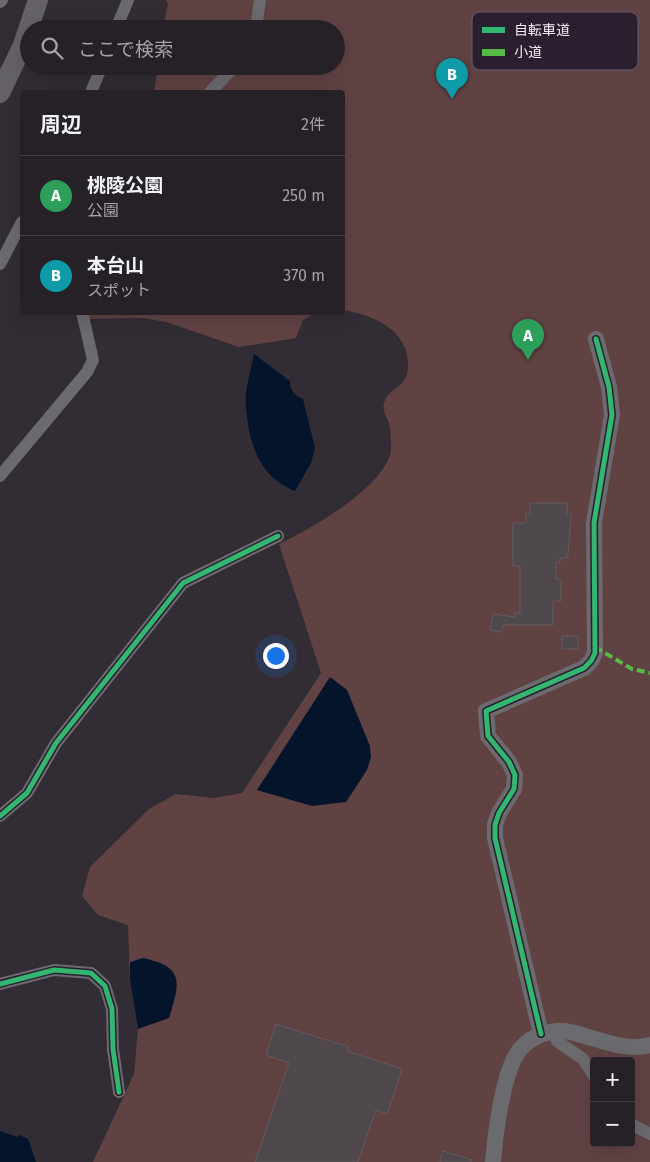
<!DOCTYPE html>
<html lang="ja">
<head>
<meta charset="utf-8">
<style>
	:root { --surface:#262127; --page:#322e33; --text:#f1f3f6; --muted:#a4a3a7; --line:#423e44; --accent:#afa8b1 }
	body { margin:0; font-family:"Fira Sans","Noto Sans JP",sans-serif; background:var(--page); color:var(--text) }
	.controls { position:absolute; right:15px; bottom:15px; display:grid; overflow:hidden; border-radius:5px; box-shadow:0 5px 20px #0002 }
	.controls button { width:45px; height:45px; display:grid; place-items:center; padding:0; border:0; border-bottom:1px solid var(--line); background:var(--surface); color:var(--text); font:25px sans-serif }
	.you { position:absolute; left:275px; top:655px; width:18px; height:18px; margin:-12px; border:4px solid #fff; border-radius:50%; background:#1a73e8; box-shadow:0 0 0 8px #1a73e833 }
	.badge { display:grid; place-items:center; width:32px; height:32px; border-radius:50%; background:var(--accent); color:#fff; font-size:16px; font-weight:700 }
	.pin { position:absolute; translate:-50% -41px; filter:drop-shadow(0 1px 2px #0008) }
	.pin::after { content:''; position:absolute; top:26px; width:18px; height:15px; background:inherit; clip-path:polygon(0 0,100% 0,50% 100%) }
	.list { margin:0; padding:0; list-style:none }
	h2 { display:flex; justify-content:space-between; align-items:center; height:65px; margin:0; padding:0 20px; font-size:21px }
	h2 small { font-size:16px; font-weight:400; color:var(--muted) }
	.list li { display:grid; grid-template-columns:32px 1fr auto; gap:15px; align-items:center; box-sizing:border-box; height:80px; padding:0 20px; border-top:1px solid var(--line) }
	.list b { display:block; font-size:19px; white-space:nowrap }
	.list p { margin:0; font-size:16px; white-space:nowrap; color:var(--muted) }
	.list em { font-size:16px; font-style:normal; color:var(--muted) }
	.icon { flex:none; width:28px; height:28px; fill:none; stroke:currentColor; stroke-width:2; stroke-linecap:round; stroke-linejoin:round }
	.map { position:relative; flex:none; width:650px; height:1162px; overflow:hidden }
	.search { position:absolute; background:var(--surface); box-shadow:0 5px 20px #0002; left:20px; top:20px; width:325px; height:55px; display:flex; align-items:center; gap:12px; box-sizing:border-box; padding:0 18px; border-radius:28px; color:var(--muted); font-size:19px }
	.panel { position:absolute; background:var(--surface); box-shadow:0 5px 20px #0002; left:20px; top:90px; width:325px; height:225px; border-radius:5px }
	.map>svg:first-child { display:block }
	.green { fill:#604243; fill-rule:evenodd }
	.water { fill:#04142a }
	.building { fill:#4f484d; stroke:#635b61 }
	.lines { fill:none; stroke-linecap:round; stroke-linejoin:round }
	.minor { stroke:#6b6b6f; stroke-width:12 }
	.tertiary { stroke:#6b6b6f; stroke-width:16 }
	.primary { stroke:#656267; stroke-width:20 }
	.quiet { stroke:#58b947; stroke-width:4; stroke-dasharray:8 4; stroke-linecap:butt }
	.cycleway-casing { stroke:#2a1f2e; stroke-width:8 }
	.cycleway { stroke:#33b770; stroke-width:5 }
	.key { fill:#2a1f2e; stroke:#665c6a; stroke-width:1 }
	.key-label { font-size:14px; fill:#f2eaf5 }
</style>
</head>
<body>
<div class="map">
<svg width="650" height="1162" viewBox="0 0 650 1162">
	<rect width="100%" height="100%" fill="#322c34"/>
	<g class="green">
		<path d="M166,0H650V1162H93L134,1074L138,1029L130,980L128,925L98,915L82,896L90,867L149,809L176,794L213,798L242,793L321,673L279,544C312,528 378,491 390,455C392,448 391,435 390,428C389,417 380,412 385,400C389,390 404,386 407,374C415,333 375,315 343,310L342,92H154L158,66H336V29H163L168,4ZM594,1061H631V1143H594Z"/>
		<path d="M81,313H316L303,320L296,338L239,347L166,322L143,318L87,319Z"/>
	</g>
	<g class="water">
		<path d="M254,354L290,381C290,390 294,395 303,399L315,448L311,463L295,491C259,477 249,444 246,407C244,391 251,371 254,354Z"/>
		<path d="M330,677L347,690L370,746L371,757L367,770L346,802L312,806L257,790Z"/>
		<path d="M143,958C185,967 180,982 169,1018L138,1029L130,980V962Z"/>
		<path d="M0,1131L17,1137L20,1135L28,1139L36,1162H0Z"/>
	</g>
	<g class="building">
		<path d="M530,503H567V514H571L568,554L567,558H560V562H556V579H561V601H553V625H503L502,632L490,630L493,614L515,617V613H520V566H513V523H526V514H530Z"/>
		<rect x="562" y="636" width="16" height="13"/>
		<path d="M276,1024L349,1047L347,1051L402,1069L387,1114L376,1110L358,1162H255L289,1063L266,1055Z"/>
		<path d="M443,1151L472,1160L471,1162H440Z"/>
	</g>
	<g class="lines">
		<g class="minor">
			<path d="M0,2L2,0"/>
			<path d="M116,29L128,0"/>
			<path d="M256,29L260,0"/>
			<path d="M91,92L102,66"/>
			<path d="M210,92L235,66"/>
			<path d="M0,264L22,222"/>
			<path d="M0,476L87,372L93,360L82,312"/>
			<path d="M0,816L27,793L56,743L183,583L278,536"/>
			<path d="M0,984L54,970L91,973L105,986L112,1009L113,1049L119,1092"/>
			<path d="M553,1031L557,1041L583,1059L594,1076"/>
			<path d="M631,1124L650,1134"/>
		</g>
		<g class="tertiary">
			<path d="M541,1034L495,838V825L499,813L514,789L515,775L509,762L488,736L486,711L584,668L591,661L595,653L594,523L612,415L609,387L596,339"/>
			<path d="M493,1162C495,1134 502,1082 515,1057C525,1037 550,1028 571,1032C596,1038 624,1052 650,1045"/>
		</g>
		<path class="primary" d="M0,93L23,45L38,0"/>
		<path class="quiet" d="M595,647L632,669L650,673"/>
		<defs>
			<g id="cycleway">
				<path d="M0,816L27,793L56,743L183,583L278,536"/>
				<path d="M0,984L54,970L91,973L105,986L112,1009L113,1049L119,1092"/>
				<path d="M541,1034L495,838V825L499,813L514,789L515,775L509,762L488,736L486,711L584,668L591,661L595,653L594,523L612,415L609,387L596,339"/>
			</g>
		</defs>
		<use href="#cycleway" class="cycleway-casing"/>
		<use href="#cycleway" class="cycleway"/>
	</g>
	<rect x="472" y="12" width="166" height="58" rx="8" class="key"/>
	<rect x="482" y="27" width="23" height="6" fill="#33b770"/>
	<rect x="482" y="49" width="23" height="7" fill="#58b947"/>
	<g class="key-label">
		<text x="514" y="35">自転車道</text>
		<text x="514" y="57">小道</text>
	</g>
</svg>
<div class="controls">
<button>+</button>
<button>−</button>
</div>
<div class="you"></div>
<div class="pin badge" style="left:528px;top:360px;background:#2e9e5b">A</div>
<div class="pin badge" style="left:452px;top:99px;background:#0f9aa8">B</div>
<div class="search"><svg class="icon" aria-label="search" viewBox="0 0 24 24"><circle cx="10" cy="10" r="6"/><path d="M15 15l6 6"/></svg>ここで検索</div>
<section class="panel">
<h2>周辺<small>2件</small></h2>
<ul class="list">
<li><span class="badge" style="background:#2e9e5b">A</span><div><b>桃陵公園</b><p>公園</p></div><em>250 m</em></li>
<li><span class="badge" style="background:#0f9aa8">B</span><div><b>本台山</b><p>スポット</p></div><em>370 m</em></li>
</ul>
</section>
</div>
</body>
</html>
